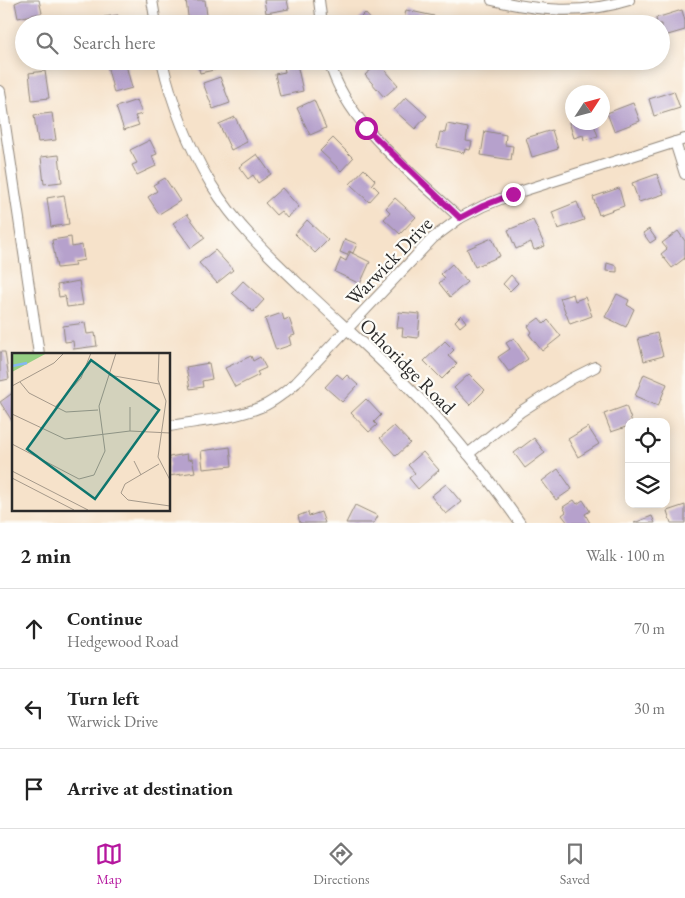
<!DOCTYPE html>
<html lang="en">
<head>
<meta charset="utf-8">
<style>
	:root { --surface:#fff; --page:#f2f2f2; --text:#222; --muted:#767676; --line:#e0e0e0; --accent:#b5179e }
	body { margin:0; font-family:"EB Garamond",serif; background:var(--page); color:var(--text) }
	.controls { position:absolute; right:15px; bottom:15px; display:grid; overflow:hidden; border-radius:10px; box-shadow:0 2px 12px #0003 }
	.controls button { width:45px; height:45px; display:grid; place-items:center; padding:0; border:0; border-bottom:1px solid var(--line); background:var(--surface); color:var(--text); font:25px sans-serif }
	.compass { position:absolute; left:565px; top:85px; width:45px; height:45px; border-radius:50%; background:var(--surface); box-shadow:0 2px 12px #0003; rotate:54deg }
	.stop { position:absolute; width:15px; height:15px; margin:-11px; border:4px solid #b5179e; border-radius:50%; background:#fff }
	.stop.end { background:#b5179e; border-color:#fff; box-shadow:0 1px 5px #0008 }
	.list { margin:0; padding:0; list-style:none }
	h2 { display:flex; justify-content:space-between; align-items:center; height:65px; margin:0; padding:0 20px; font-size:21px }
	h2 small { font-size:16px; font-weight:400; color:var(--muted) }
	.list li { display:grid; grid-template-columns:32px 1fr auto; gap:15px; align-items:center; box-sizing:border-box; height:80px; padding:0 20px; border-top:1px solid var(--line) }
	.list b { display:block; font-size:19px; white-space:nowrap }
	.list p { margin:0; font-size:16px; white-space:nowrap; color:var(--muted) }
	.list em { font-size:16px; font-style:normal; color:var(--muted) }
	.icon { flex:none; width:28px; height:28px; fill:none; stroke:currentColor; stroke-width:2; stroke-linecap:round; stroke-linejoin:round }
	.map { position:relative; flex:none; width:685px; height:523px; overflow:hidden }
	.search { position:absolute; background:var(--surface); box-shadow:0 2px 12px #0003; left:15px; right:15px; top:15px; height:55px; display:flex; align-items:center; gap:12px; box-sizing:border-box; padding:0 18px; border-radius:28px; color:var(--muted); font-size:19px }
	.sheet { height:305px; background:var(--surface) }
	nav { display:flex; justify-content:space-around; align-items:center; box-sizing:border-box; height:70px; border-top:1px solid var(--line); background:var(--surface); font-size:14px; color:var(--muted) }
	nav a { display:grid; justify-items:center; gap:2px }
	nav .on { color:var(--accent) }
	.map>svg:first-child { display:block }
	.building { fill:#b6a1cc }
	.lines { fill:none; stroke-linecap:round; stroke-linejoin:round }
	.street-casing { stroke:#90867a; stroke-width:12 }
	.street { stroke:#fff; stroke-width:10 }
	.route { stroke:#b5179e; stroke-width:6 }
	.labels { text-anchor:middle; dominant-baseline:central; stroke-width:4.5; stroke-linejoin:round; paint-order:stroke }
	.street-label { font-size:20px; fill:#2b2b2b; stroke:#fdfcf7 }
	.inset-river { fill:none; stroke:#84b8f2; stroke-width:2.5 }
	.inset-road { fill:none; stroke:#a5998a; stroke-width:1 }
	.view { fill:#0f766e; fill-opacity:0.15; stroke:#0f766e; stroke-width:2.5 }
	.inset-edge { fill:none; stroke:#2b2b2b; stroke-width:2.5 }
</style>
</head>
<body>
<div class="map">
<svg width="685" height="523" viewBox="0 0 685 523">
	<rect width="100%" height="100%" fill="#fdfcf7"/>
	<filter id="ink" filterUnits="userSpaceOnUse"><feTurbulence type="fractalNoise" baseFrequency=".02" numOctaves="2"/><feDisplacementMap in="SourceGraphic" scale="10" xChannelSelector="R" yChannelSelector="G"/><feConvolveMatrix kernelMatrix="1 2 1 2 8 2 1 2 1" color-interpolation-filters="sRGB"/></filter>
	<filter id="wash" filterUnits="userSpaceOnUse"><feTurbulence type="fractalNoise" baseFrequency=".0096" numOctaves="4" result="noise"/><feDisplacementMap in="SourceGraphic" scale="20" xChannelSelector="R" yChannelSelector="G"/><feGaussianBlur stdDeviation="1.12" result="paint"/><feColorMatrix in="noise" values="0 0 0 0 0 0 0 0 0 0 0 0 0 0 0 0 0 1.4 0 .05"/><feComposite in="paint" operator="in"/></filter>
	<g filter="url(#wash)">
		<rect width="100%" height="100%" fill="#f6e2ca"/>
		<g id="blocks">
			<g class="building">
				<path d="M22,0H39L42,13L18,18L15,3Z"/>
				<path d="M186,0H205L208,23L189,24Z"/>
				<path d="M264,0H287L289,9L266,13Z"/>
				<path d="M406,10L434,16L433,24H403Z"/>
				<path d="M682,10L685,21V30L661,37V24H657L656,18Z"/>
				<path d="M365,13L375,24H354Z"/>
				<path d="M118,15L119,24H105L104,17Z"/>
				<path d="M121,61H125L132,88L114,93L107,65Z"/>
				<path d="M197,61L222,62L223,68L200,73Z"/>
				<path d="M379,63L398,85L384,97L365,75Z"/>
				<path d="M297,64L303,91L280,96L275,74L285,72L284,66Z"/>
				<path d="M45,71L49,98L32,100L29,73Z"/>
				<path d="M220,77L230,103L213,109L203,83Z"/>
				<path d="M674,91L680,108L654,116L649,99Z"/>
				<path d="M406,97L427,116L415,129L394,110Z"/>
				<path d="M137,100L142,114L135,116L139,125L124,130L116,107Z"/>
				<path d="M314,100L326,128L310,135L297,108Z"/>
				<path d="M633,103L640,121L614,131L607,113Z"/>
				<path d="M52,113L56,140L38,142L34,115Z"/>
				<path d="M235,117L247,142L231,150L219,124Z"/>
				<path d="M572,121V122H593L598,136L584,140L583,135L574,138L569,122Z"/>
				<path d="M447,124L468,128L466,141L472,142L470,150L465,149L464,153L437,147L440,132L445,133Z"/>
				<path d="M552,130L558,149L532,157L526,138Z"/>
				<path d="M485,131L506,135L505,145L513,146L511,160L481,155Z"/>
				<path d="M333,138L353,158L341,171L320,151Z"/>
				<path d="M150,140L157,154L152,156L156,166L137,175L132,165L137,163L130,150Z"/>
				<path d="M257,154L271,174L258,183L253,175L248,179L239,167Z"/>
				<path d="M59,155L62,182L44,184L41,157Z"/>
				<path d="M364,169L375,180L372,184L379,191L369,202L350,184Z"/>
				<path d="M657,174L664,194L639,202L632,183Z"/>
				<path d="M165,178L180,201L159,214L148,197L157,191L153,185Z"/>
				<path d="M282,188L299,207L287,218L281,211L276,215L265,203Z"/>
				<path d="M619,188L624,206L599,215L593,197Z"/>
				<path d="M64,195L69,224L51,227L47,198Z"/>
				<path d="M395,198L416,217L400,234L384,219L390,212L386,208Z"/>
				<path d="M577,202L584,220L558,229L552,212Z"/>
				<path d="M187,214L205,238L191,248L173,223Z"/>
				<path d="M307,220L328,240L315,253L295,234Z"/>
				<path d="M533,220L545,246L534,250L531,242L516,249L508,230Z"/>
				<path d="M649,229L656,239L650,243L643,233Z"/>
				<path d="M678,231L685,241V258L672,268L661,254L667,249L662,243Z"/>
				<path d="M71,237L72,247L82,245L84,260L74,262L75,266L57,268L52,240Z"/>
				<path d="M492,238L500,256L475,267L467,249Z"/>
				<path d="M345,239L357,244L353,253L349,251L347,255L340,252Z"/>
				<path d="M215,250L233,270L217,283L199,263Z"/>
				<path d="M350,252L370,262L360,284L335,272L341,258L346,261Z"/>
				<path d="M607,263L617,266V272L606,271Z"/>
				<path d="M452,264L467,282L450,297L439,283L445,278L441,274Z"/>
				<path d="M511,275L518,283L510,291L503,284Z"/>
				<path d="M79,281L83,305L67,307L65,296L59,297L57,285Z"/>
				<path d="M243,281L264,300L253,312L232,293Z"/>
				<path d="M573,294L575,301L585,297L592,316L570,324L560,298Z"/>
				<path d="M617,294L629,300L627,305L634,309L626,327L605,317Z"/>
				<path d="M399,312L420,314L418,338L402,336L403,328H397Z"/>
				<path d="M282,313L284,320L289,318L295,335L289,337L291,345L276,350L265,319Z"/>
				<path d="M461,315L466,322L460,327L455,321Z"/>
				<path d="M539,318L544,324L548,320L561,336L542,351L529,334L532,332L528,326Z"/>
				<path d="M85,323L87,334L95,333L97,346L74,349L73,341L65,342L63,326Z"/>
				<path d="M657,333L663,356L644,361L638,338Z"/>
				<path d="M514,338L528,359L509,372L498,357L510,349L506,343Z"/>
				<path d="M445,341L454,350L448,356L457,364L442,379L424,361Z"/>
				<path d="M0,352H5L9,379L0,381Z"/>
				<path d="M251,356L253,361L260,357L266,368L257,372L259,375L235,387L225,368Z"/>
				<path d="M209,363L212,379L202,381L203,387L190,389L186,367Z"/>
				<path d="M337,374L343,379L347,375L358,385L342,402L325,387Z"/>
				<path d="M469,374L485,390L470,405L454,388Z"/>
				<path d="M644,374L667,384L658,406L635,396Z"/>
				<path d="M14,392V424L0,402Z"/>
				<path d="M366,399L381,415L374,422L377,425L369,432L351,413Z"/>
				<path d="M626,406L632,422H629V426L611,432L604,414Z"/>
				<path d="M394,426L410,443L396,456L380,438Z"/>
				<path d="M588,427L599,444L578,457L568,439Z"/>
				<path d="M534,438L545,453L525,468L514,453Z"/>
				<path d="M230,447L232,466L203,469L201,451Z"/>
				<path d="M423,452L439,470L418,489L409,478L415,473L408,465Z"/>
				<path d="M187,454L188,460L192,459L195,472L169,476V457Z"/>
				<path d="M558,469L572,489L556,500L542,481Z"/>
				<path d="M446,484L461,502L446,514L431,496Z"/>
				<path d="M574,500L577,504L583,500L590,511L585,514L590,523H568L562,515L566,512L563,507Z"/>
				<path d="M355,505L378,516L374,523H346Z"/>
				<path d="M685,505V523H671L667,511Z"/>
				<path d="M308,512L309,516L321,512L325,523H300L298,516Z"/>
				<path d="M652,516L655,523H634Z"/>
			</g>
		</g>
	</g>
	<g filter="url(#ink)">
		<use href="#blocks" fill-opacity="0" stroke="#90867a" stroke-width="1"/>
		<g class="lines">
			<defs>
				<g id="street">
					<path d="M152,0L156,24"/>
					<path d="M319,0L322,24"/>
					<path d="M492,0C540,11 582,15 629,0"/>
					<path d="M162,61C172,104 188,145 211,184C235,224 269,256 303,288C339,322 375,354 410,389C451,430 487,476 520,523"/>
					<path d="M329,61C347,125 413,174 460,218"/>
					<path d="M0,91L39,354"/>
					<path d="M675,142L685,174"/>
					<path d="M169,426C199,421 232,419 261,407C274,402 285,392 296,383L433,238L460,218L483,206L513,194L685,139"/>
					<path d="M468,454L520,412L571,379L595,367"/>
				</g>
			</defs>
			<use href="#street" class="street-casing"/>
			<use href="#street" class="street"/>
		</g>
	</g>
	<g class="lines" filter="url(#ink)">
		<path class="route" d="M366,128L460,218L483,206L513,194"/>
	</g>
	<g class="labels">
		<g class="street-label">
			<text transform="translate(389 261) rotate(-46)">Warwick Drive</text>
			<text transform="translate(408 366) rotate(45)">Othoridge Road</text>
		</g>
	</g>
	<g transform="translate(12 353)">
		<rect width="158" height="158" fill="#f6e2ca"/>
		<path d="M0,0H35L0,19Z" fill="#95cf83"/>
		<path class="inset-river" d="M0,13L15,10"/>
		<path class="inset-road" d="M147,0L146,27L154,48L146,104L158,127M97,22L147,31M8,29L17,40L54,59L86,57M0,33L42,10L52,0M43,54L69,25L79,0M0,61L53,86L118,78L158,80M118,78V54M0,91L67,126L82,122L93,98L87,53L104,0M122,108L129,122M147,111L113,131L109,140L116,147L158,153M0,118L76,157M0,125L62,157"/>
		<path class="view" d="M79,7L147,57L83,146L15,96Z"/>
		<rect width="158" height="158" class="inset-edge"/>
	</g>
</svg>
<div class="controls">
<button><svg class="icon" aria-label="locate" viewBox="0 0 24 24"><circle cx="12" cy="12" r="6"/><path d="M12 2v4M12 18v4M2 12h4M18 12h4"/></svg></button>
<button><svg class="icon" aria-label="layers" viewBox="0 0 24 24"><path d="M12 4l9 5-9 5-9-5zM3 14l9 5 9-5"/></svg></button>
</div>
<svg class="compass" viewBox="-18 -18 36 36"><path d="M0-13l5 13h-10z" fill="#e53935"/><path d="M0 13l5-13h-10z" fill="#767676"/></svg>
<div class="stop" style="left:366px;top:128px"></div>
<div class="stop end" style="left:513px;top:194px"></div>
<div class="search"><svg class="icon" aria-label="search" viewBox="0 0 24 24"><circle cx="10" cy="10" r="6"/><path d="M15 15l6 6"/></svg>Search here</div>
</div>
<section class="sheet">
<h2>2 min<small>Walk · 100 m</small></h2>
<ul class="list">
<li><svg class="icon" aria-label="ahead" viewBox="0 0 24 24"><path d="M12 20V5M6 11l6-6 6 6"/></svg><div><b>Continue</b><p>Hedgewood Road</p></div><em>70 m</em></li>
<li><svg class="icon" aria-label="left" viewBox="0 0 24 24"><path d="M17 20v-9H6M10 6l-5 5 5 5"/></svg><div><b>Turn left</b><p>Warwick Drive</p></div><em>30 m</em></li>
<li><svg class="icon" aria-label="arrive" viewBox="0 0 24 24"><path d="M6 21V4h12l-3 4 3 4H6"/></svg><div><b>Arrive at destination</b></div></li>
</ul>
</section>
<nav>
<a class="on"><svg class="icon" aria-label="map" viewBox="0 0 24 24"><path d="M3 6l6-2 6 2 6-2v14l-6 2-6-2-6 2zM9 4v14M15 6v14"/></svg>Map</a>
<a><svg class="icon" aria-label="directions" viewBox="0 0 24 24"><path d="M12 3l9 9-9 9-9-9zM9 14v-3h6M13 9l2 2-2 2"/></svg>Directions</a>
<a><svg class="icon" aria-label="saved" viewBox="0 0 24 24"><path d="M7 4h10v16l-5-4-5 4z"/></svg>Saved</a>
</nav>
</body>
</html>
